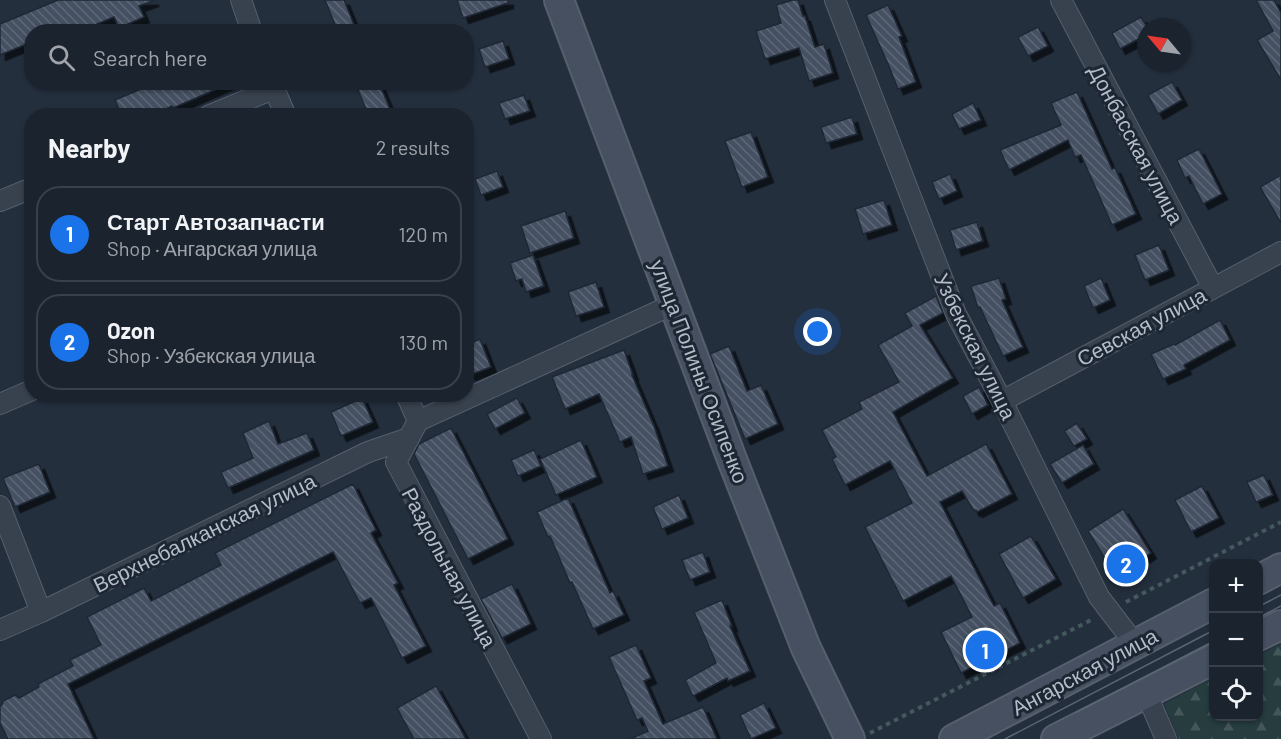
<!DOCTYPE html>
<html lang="en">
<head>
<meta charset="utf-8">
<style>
	:root { --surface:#1b232e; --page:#242b36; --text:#f1f3f6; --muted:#a0a4aa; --line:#39404a; --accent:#1a73e8 }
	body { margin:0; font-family:Barlow,sans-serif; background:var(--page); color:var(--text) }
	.controls { position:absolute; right:18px; bottom:18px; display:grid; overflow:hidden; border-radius:12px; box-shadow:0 2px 4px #0004 }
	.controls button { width:54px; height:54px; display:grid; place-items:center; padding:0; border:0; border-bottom:2px solid var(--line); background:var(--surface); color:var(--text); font:30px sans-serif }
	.compass { position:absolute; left:1137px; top:18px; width:54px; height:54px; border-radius:50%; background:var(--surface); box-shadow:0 2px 4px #0004; rotate:299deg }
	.you { position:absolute; left:818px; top:332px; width:21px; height:21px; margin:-15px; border:4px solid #fff; border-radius:50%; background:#1a73e8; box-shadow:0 0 0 9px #1a73e833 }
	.badge { display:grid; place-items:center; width:39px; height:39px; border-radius:50%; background:var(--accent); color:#fff; font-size:20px; font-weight:700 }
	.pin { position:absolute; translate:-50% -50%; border:3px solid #fff; box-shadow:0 2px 6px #0006 }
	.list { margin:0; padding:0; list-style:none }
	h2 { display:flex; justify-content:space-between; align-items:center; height:78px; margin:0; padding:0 24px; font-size:26px }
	h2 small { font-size:20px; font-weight:400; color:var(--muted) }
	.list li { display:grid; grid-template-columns:39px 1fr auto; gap:18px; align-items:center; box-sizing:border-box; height:96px; margin:0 12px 12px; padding:0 12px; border:2px solid var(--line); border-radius:24px }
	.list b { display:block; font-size:22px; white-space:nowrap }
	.list p { margin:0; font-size:20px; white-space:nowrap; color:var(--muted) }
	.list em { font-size:20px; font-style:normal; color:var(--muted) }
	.icon { flex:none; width:33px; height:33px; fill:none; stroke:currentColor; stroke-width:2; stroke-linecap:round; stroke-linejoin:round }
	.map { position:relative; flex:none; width:1281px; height:739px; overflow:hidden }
	.search { position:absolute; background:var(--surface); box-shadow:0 2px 4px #0004; left:24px; top:24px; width:450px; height:66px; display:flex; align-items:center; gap:15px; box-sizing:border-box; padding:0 21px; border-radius:24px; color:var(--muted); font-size:22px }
	.panel { position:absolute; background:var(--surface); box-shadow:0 2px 4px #0004; left:24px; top:108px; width:450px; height:294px; border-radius:24px }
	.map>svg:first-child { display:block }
	.forest { fill:url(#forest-firs) }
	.building { fill:url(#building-back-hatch); stroke:#1f2835; stroke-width:1.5; filter:url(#shadow) }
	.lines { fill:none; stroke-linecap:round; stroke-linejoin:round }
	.street-casing { stroke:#565f6c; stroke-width:22 }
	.secondary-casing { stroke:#565f6c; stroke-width:32 }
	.path { stroke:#44595c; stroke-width:4; stroke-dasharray:4.5 4.5; stroke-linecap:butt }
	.street { stroke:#38414e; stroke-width:20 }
	.secondary { stroke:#465061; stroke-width:28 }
	.tram { stroke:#5a6575; stroke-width:1.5 }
	.labels { text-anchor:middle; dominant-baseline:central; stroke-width:6; stroke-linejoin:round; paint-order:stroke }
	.street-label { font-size:21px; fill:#b4bcc9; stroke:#1d2633 }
</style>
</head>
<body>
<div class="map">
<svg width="1281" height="739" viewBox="0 0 1281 739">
	<defs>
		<pattern id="forest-firs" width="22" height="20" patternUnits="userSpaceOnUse" patternTransform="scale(1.5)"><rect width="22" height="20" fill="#263c3f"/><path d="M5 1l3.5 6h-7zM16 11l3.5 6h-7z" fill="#435659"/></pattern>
		<pattern id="building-back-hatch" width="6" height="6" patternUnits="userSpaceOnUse" patternTransform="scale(1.5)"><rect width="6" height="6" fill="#455162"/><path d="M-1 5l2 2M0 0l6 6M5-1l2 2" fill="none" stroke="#5d6877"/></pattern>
		<filter id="shadow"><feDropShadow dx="5.5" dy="5.5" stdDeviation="0" flood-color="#0009"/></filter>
	</defs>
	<rect width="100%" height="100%" fill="#242f3e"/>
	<path class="forest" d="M1281,644V739H1179L1164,704L1213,678L1214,716H1258L1259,655Z"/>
	<g class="building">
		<path d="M58,0H153V1L139,6L144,17L119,28L114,17L78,32H32V42L0,55V24Z"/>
		<path d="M325,0H344L357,32H338Z"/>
		<path d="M457,0H508V3L463,18Z"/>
		<path d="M793,0H798L803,16H805L815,47L824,44L833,73L809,81L799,48L765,59L756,31L781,23L776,5Z"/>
		<path d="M1256,0H1274L1281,13V80L1257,40L1273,31Z"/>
		<path d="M888,5L902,36L899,37L916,82L898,89L888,64L866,15Z"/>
		<path d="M1141,17L1146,25V35L1120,49L1112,33Z"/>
		<path d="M1038,27L1048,46L1028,56L1018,37Z"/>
		<path d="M503,41L509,59L485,67L479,49Z"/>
		<path d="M157,82H233L173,108L172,106L151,116H122L115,100Z"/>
		<path d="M1172,82L1182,100L1158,114L1148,95Z"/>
		<path d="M355,83H379L393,116H369Z"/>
		<path d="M1077,92L1112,169L1115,168L1136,214L1112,225L1081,155L1075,157L1068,140L1009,170L1000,150L1061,125L1051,103Z"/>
		<path d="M524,95L530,111L505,119L499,103Z"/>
		<path d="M973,103L981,120L959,129L952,114Z"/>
		<path d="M852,117L857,134L826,143L821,127Z"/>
		<path d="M751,132L768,177L742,187L725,141Z"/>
		<path d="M1199,149L1222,194L1203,204L1189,176L1185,178L1177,160Z"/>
		<path d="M497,171L503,187L481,195L475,179Z"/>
		<path d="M950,174L957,191L939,199L932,182Z"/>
		<path d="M1281,175V223L1260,187Z"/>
		<path d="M884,200L892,225L863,234L855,209Z"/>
		<path d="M565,211L574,238L530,253L521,226Z"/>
		<path d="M977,222L983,241L956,250L950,230Z"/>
		<path d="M1159,245L1169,270L1145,280L1135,255Z"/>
		<path d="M533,255L544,286L526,292L522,279L516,281L510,263Z"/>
		<path d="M999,278L1006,299L1002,300L1023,347L1003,356L980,307L978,308L971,286Z"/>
		<path d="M1101,278L1110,300L1093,308L1084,286Z"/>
		<path d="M596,282L604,307L576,316L568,292Z"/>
		<path d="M936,296L943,313L920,325L953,378L893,412L927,476L986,444L1012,494L977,512L976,510L974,511L962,491L940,502L994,606L1000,603L1020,643L961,673L941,632L972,617L951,576L903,601L865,527L912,503L890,461L845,485L832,459L836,457L822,430L862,409L859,402L899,382L878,345L912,326L905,313Z"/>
		<path d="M1220,320L1230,340L1184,365L1186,369L1163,379L1151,354L1174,344L1175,345Z"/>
		<path d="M480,339L491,367L470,375L466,366V345Z"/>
		<path d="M729,346L747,391L761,385L778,424L745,439L710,354Z"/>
		<path d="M624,350L633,375H632L654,426L668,466L643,474L631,437L620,442L599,394L565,409L552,377Z"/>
		<path d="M979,387L988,405L972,414L963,396Z"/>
		<path d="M362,398L373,422L341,436L331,412Z"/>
		<path d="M517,398L525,413L495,429L487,414Z"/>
		<path d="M269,421L278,444L307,433L314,450L228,488L221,472L253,458L243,433Z"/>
		<path d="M1077,423L1087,439L1074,446L1064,431Z"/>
		<path d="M451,428L508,539L468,559L414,454L419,444Z"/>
		<path d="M581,440L597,477L556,495L540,459Z"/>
		<path d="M1083,445L1094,464L1062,483L1050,464Z"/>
		<path d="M534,450L541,466L518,476L511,460Z"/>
		<path d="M39,464L50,492L15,507L3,478Z"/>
		<path d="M1264,475L1273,495L1256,502L1247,482Z"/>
		<path d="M353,484L376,530L371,533L398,583L394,585L426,646L402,658L371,598L360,603L333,552L68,684L94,739H8L0,723V706L2,705L3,701L15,695L19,698L39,687L38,684L73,666L70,660L101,645L87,617L144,588L151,601L221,565L215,553Z"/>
		<path d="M1202,486L1219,518L1191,532L1175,500Z"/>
		<path d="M679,495L688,518L662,529L653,507Z"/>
		<path d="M568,498L610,593L613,591L624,615L593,629L572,582L570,583L550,536L548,537L537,512Z"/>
		<path d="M1123,509L1151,553L1116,576L1088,531Z"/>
		<path d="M1031,536L1056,579L1023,598L999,554Z"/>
		<path d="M703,552L710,572L690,580L682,560Z"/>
		<path d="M512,584L531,624L502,638L481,599Z"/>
		<path d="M722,600L732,626H730L750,671L728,681L727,678L693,696L685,680L716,663L694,612Z"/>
		<path d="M636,645L651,678L644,681L663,724L703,707L717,739H630L648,731L642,718L637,720L609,657Z"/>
		<path d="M436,686L466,739H414L397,708Z"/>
		<path d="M764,703L776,728L751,739L740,715Z"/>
	</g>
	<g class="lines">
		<defs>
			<g id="street">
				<path d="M241,0L252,32"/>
				<path d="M835,0L956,314L1002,401L1099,597L1135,644"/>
				<path d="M1061,0L1213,288"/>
				<path d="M271,82L286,116"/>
				<path d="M208,116L273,89"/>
				<path d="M0,201L32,188"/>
				<path d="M406,394L418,421L396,462L541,739"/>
				<path d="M1002,401L1281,252"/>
				<path d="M0,404L32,390"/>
				<path d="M418,421L674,304"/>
				<path d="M0,506L41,612"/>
				<path d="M0,630L41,612L368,452L409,438"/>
				<path d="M1146,693L1166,739"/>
			</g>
			<g id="secondary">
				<path d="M559,0L733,462L806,648L850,739"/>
				<path d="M1258,580L1281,568"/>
				<path d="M1258,636L1281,625"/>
				<path d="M954,739L1214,603"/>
				<path d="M1056,739L1214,659"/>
			</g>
		</defs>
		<use href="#street" class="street-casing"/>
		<use href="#secondary" class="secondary-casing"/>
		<g class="path">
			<path d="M1126,602L1281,522"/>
			<path d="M870,733L1093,619"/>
		</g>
		<use href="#street" class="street"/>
		<use href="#secondary" class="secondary"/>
		<g class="tram">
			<path d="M1258,607L1281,595"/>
			<path d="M1258,618L1281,606"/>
			<path d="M1077,712L1214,641"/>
			<path d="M1005,739L1214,630"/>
		</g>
	</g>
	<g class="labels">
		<g class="street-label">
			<text transform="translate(1137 144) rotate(62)">Донбасская улица</text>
			<text transform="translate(1141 326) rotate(-28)">Севская улица</text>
			<text transform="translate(976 346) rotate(64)">Узбекская улица</text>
			<text transform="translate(700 371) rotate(69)">улица Полины Осипенко</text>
			<text transform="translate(204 532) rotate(-26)">Верхнебалканская улица</text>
			<text transform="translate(450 567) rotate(62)">Раздольная улица</text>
			<text transform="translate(1084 671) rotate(-28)">Ангарская улица</text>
		</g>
	</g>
</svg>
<div class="controls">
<button>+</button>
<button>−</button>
<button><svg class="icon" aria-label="locate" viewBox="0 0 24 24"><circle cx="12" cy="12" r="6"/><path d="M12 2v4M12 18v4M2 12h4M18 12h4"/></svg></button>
</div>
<svg class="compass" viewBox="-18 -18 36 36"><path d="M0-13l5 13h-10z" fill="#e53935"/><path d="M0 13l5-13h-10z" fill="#a0a4aa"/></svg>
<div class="you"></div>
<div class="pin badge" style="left:985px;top:650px">1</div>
<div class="pin badge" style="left:1126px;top:564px">2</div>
<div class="search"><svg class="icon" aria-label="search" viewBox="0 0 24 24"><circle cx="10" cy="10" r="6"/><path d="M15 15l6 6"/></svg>Search here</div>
<section class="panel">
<h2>Nearby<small>2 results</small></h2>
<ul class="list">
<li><span class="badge">1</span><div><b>Старт Автозапчасти</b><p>Shop · Ангарская улица</p></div><em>120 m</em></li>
<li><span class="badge">2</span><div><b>Ozon</b><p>Shop · Узбекская улица</p></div><em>130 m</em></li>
</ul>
</section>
</div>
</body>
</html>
